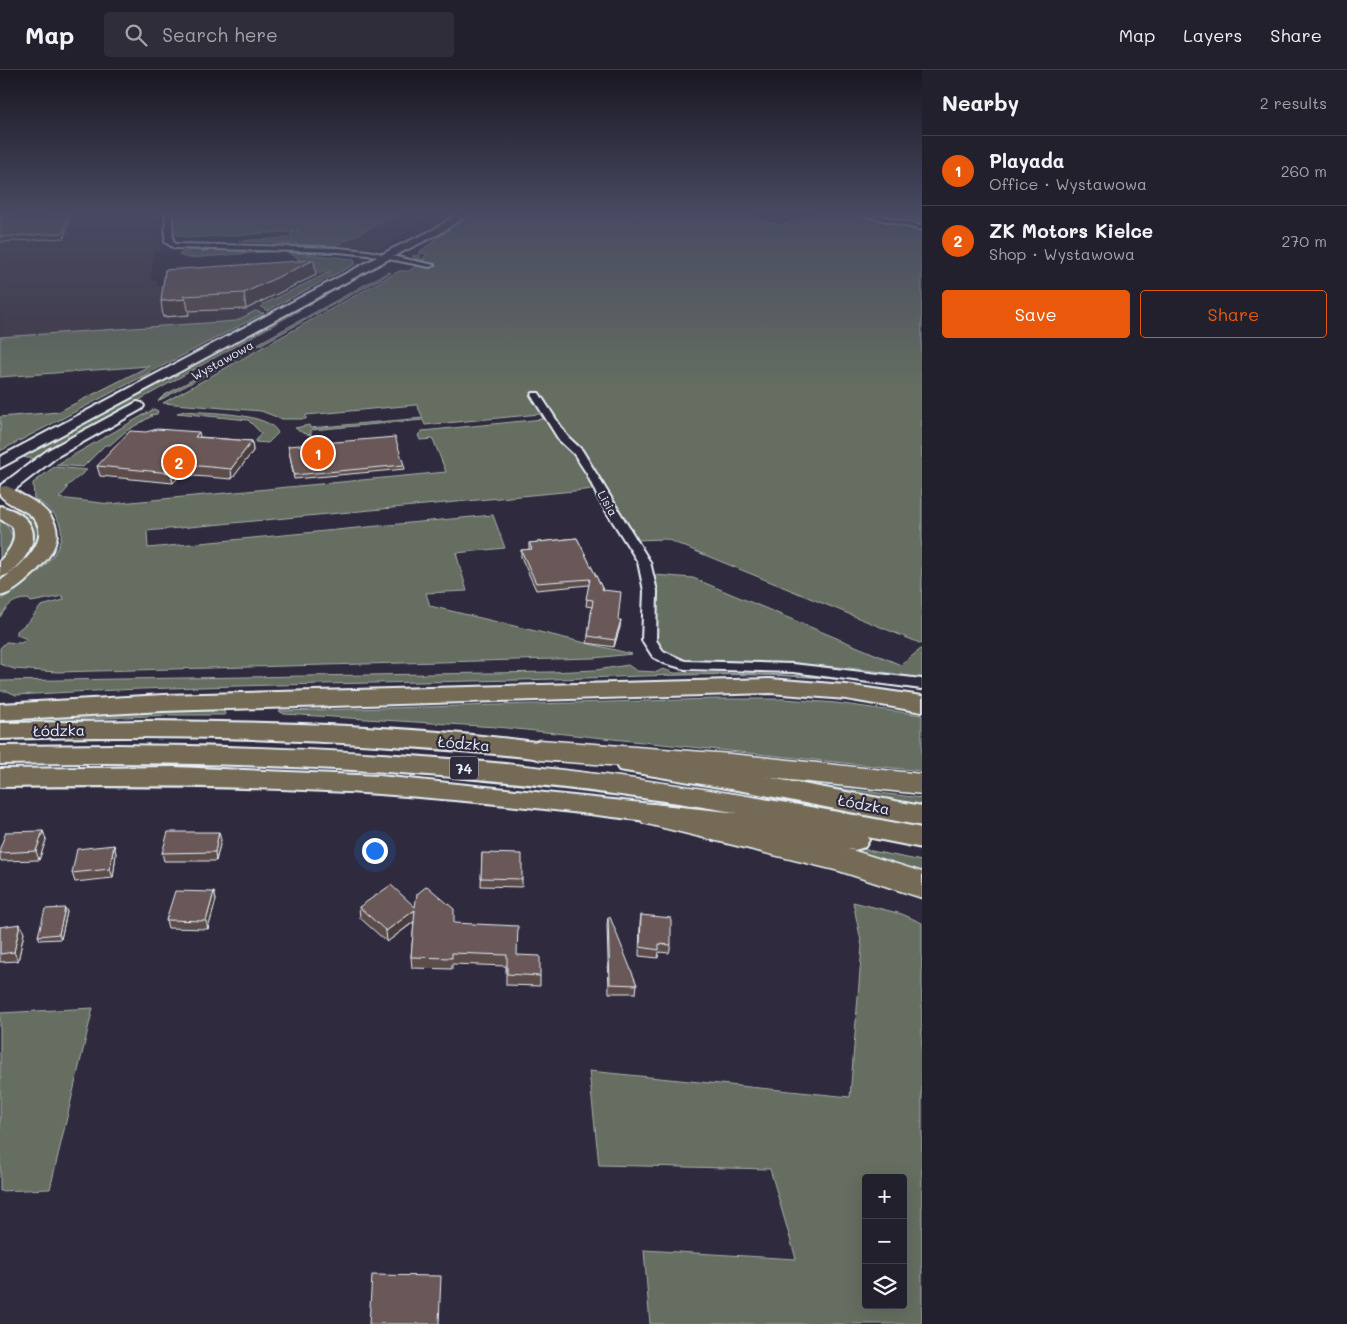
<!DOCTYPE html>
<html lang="en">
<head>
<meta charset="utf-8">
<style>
	:root { --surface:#23202e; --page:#2f2d3a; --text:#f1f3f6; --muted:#a3a3aa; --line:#403e4a; --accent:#ea580c }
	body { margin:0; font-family:Mali,sans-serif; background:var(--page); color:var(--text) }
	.controls { position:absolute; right:15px; bottom:15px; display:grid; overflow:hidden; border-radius:5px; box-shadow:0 5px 20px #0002 }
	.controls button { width:45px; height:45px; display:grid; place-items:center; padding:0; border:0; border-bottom:1px solid var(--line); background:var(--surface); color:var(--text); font:25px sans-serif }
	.you { position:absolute; left:374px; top:780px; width:18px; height:18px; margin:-12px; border:4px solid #fff; border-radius:50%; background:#1a73e8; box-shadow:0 0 0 8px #1a73e833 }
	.badge { display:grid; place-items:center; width:32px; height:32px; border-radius:50%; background:var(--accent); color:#fff; font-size:16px; font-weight:700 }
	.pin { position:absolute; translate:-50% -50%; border:2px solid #fff; box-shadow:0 1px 5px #0006 }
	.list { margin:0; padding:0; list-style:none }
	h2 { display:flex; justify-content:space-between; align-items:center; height:65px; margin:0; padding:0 20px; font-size:21px }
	h2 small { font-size:16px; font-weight:400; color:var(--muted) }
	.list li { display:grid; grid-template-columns:32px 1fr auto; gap:15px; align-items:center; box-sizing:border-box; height:70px; padding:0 20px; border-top:1px solid var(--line) }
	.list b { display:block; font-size:19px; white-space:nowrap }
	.list p { margin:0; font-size:16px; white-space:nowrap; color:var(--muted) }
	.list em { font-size:16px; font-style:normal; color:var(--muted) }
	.actions { display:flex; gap:10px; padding:15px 20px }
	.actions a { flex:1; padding:11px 0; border:1px solid var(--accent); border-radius:5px; text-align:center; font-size:18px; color:var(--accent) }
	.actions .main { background:var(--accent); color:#fff }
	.icon { flex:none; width:28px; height:28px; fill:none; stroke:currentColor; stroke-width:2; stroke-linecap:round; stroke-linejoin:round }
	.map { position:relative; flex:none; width:922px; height:1254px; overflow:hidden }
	header { display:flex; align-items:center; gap:30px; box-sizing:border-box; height:70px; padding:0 25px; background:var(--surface); border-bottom:1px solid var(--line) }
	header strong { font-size:24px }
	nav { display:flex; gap:28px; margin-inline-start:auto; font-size:18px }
	.search { width:350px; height:45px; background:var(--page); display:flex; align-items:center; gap:12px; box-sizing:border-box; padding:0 18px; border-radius:5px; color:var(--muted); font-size:19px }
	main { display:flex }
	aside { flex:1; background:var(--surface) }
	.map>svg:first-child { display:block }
	.built { fill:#413845 }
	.green { fill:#656e61; stroke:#a6b0ac; fill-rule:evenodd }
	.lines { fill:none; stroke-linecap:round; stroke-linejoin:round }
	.street-casing { stroke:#e8f1f8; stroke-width:4 }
	.secondary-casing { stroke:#e8f1f8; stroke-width:4 }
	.primary-casing { stroke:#e8f1f8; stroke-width:4 }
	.highway-casing { stroke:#e8f1f8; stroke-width:3 }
	.street { fill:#2f2a3d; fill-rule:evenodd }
	.secondary { fill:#2f2a3d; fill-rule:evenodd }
	.primary { fill:#746b55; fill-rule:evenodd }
	.highway { fill:#746b55; fill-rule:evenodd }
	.wall { fill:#5b4d4c; stroke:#e8f1f8 }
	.shaded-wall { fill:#4a3e3e; stroke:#e8f1f8 }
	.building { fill:#6a5958; stroke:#e8f1f8 }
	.labels { text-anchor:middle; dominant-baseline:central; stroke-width:4.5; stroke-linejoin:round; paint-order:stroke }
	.far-street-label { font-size:12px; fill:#e8f1f8; stroke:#2f2a3d }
	.shield { fill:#2f2a3d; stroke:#b0b5c0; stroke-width:1 }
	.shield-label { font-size:14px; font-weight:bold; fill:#e8f1f8 }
	.street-label { font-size:15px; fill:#e8f1f8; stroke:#2f2a3d }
</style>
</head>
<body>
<header>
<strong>Map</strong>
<div class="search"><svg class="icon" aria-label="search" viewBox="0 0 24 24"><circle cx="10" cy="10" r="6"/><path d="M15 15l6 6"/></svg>Search here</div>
<nav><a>Map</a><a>Layers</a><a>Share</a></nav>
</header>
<main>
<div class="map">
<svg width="922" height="1254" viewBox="0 0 922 1254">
	<rect width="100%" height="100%" fill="#2f2a3d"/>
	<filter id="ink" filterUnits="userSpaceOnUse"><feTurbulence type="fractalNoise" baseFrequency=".02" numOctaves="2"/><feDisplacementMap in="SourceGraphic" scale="10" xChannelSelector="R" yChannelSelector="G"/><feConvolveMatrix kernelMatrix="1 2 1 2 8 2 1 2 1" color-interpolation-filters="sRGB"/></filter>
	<g filter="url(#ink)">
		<g class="built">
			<path d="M0,143H148L155,149L154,167L161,170V182H153V185L151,211L157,210V216L331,202L264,234L261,238L265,240L255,241L236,251L0,267Z"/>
			<path d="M399,143H442L435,144L382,178L335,176Z"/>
		</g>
		<g class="green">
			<path d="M178,143H399L335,176L239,171L288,168L291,167V163L300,161L187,168L176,164Z"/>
			<path d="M470,143H734L780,155L820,143H850L922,160V574L666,469L636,470L595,419L147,461L148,478L493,445L505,478L456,483L467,521L426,523L430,536L632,584L594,588L57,602L14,599L0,594V578L6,572L21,573L27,569L17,565V561L29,551L41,536L64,530L63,526L31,532L28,529C13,529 8,535 0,547V530C36,508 97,463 34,429L33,413L54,397L87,400L66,417L68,418L59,428L110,434L446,402L433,369L420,370L418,365L422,361L543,349L540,344L425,355L423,350L311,360V365L303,363L295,358L309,355L310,358L423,348L417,335H415L306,345V349H282L261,341L163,333L399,201H409L421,192L412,186L420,185V189L425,190L423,188L428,184L418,183Z"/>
			<path d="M866,143H922V156Z"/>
			<path d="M193,180H203V182L208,180L277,181L189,188L179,185L182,182Z"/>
			<path d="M286,182L354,189L355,194L267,241L261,237L264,234L330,202L303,205L297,187Z"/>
			<path d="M370,199H373L34,389L22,387Z"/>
			<path d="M388,202L391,203L158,331L163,326Z"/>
			<path d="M255,241L264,243L0,381V347L58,342L149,296L0,307V267L236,251Z"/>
			<path d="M264,245L267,244V246L9,383H6Z"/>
			<path d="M154,339L158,341L157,344L150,345L152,346L126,361L110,375H105L83,397L56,395Z"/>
			<path d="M185,341C207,343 269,342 278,363L268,373L255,372L261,363L248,350L177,343Z"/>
			<path d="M19,437C66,463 23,493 0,513V508C23,490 52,461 14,440Z"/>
			<path d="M0,450L8,457L13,467L8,481L0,490Z"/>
			<path d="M655,505L693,508L901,595L922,578V609C880,600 835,596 792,594C755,592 709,600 674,589C666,586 658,579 654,572Z"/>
			<path d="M628,595L637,601L657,602L663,599L674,603C757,602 839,606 922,619V621C788,595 653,607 518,610C350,614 183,615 16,625L7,621H0V611L551,602L596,600Z"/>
			<path d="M716,629H784L836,633L922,645V701L497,657L284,644L279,641Z"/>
			<path d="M212,639L224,641L225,645H169L0,653V647Z"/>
			<path d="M802,714L922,728V737Z"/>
			<path d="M817,770L922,791V802L818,774Z"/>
			<path d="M853,832L902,844L922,853V1254H650L644,1180L796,1189L770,1099L599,1095L589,1001L850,1027L862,876ZM866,1108H903V1235H866Z"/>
			<path d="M93,938L50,1119L0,1121V943Z"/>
		</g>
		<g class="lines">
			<defs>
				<g id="street">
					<path d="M166,143H172L173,171L176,174L338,178L368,181L434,195L430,197L368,185L338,182L174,178L165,172Z"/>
					<path d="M856,143H867L922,156V160Z"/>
					<path d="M533,323H539L567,366L582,380L650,492L657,521L656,570L663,581L685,591L793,594L922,609V619L793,602L685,599L664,593L653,587L642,570L644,521L638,492L598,428L587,404L574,384L559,370L531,325Z"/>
				</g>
				<g id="secondary">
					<path d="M459,143H470L439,164L402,182L0,398V387L394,178L433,160Z"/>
					<path d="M137,332L142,333L144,336L142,339L58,386L13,421L7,423L0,420L1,415L48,380Z"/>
				</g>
				<g id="primary">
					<path d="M6,416C14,418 18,424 26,427C67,449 65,475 32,505C23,514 13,523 0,526V511C18,498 58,467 29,444C20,437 8,435 0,425V417Z"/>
					<path d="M0,436C31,444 44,464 22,491C16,498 10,505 0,507V491C9,481 18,470 12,456L0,449Z"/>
					<path d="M770,609L846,615L922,626V642L846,629L770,623L163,641L0,650V634L163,625Z"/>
					<path d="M147,651C284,652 422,656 558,675L567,677L571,683L567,689L558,691C498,683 438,679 377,675C252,667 126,665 0,669V653Z"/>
					<path d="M116,675C232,676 347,680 462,690C617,703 770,728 922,758V778L867,767L869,770L865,777L855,780C698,757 537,735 379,724C253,716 127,715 0,717V699L174,697L380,706L739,743C494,701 248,689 0,694V676Z"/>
					<path d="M628,685L749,704L922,736V756L749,722L619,700L615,694L619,688Z"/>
				</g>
				<g id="highway">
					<path d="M540,670L731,684L922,704V724L731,704L540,690L530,687L525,680L530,673Z"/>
					<path d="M654,734L842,777L922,802V828L839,801L643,753L638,745L643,737Z"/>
				</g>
			</defs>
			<use href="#street" class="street-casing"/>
			<use href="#secondary" class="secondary-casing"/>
			<use href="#primary" class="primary-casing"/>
			<use href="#highway" class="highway-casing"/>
			<use href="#street" class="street"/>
			<use href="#secondary" class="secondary"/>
			<use href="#primary" class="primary"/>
			<use href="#highway" class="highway"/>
		</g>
		<g class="wall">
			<path d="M165,200L316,205L246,239L188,241L189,245L163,247Z"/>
			<path d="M200,367L252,371L253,381L232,409L181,405L173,413L100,406L97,396Z"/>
			<path d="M289,380L404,395L405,399L294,409Z"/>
			<path d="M577,468L618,550L620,557L614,577L587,573L592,537L586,536L589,515L536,520L521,487V480H529V473Z"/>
			<path d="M43,761L46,770L39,790L1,791L0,788V778Z"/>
			<path d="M221,770L216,791H164L162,783Z"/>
			<path d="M114,775L116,784L113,808L75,812L72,803Z"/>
			<path d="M482,783L522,809V817L481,816Z"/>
			<path d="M214,822L216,830L208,859L168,858L166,850Z"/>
			<path d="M359,837H415L454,853L517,885L540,906V916L506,915V896L452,894V899L412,898L411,887L414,852L387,872L360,848Z"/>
			<path d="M65,838L67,842L61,869L40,870L38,866Z"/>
			<path d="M641,845L671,875L669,883L659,882L658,888L639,886L640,853Z"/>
			<path d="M608,847L637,915L636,923H609L607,855Z"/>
			<path d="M0,857L24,863L18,891L0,892Z"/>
		</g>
		<g class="shaded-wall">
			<path d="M69,143H71L64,168L0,172V167Z"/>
			<path d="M314,190L316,205L246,239L244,223Z"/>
			<path d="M186,229L189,245L163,247L161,231Z"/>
			<path d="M199,362L201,372L195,367Z"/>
			<path d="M252,371L253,381L232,409L231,399Z"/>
			<path d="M179,394L181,405L173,413L171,403Z"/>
			<path d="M621,550L620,557L614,577L615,570Z"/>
			<path d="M43,761L46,770L39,790L36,781Z"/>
			<path d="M219,762L221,770L216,791L215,782Z"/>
			<path d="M114,775L116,784L113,808L110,799Z"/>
			<path d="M214,822L216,830L208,859L206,851Z"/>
			<path d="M65,838L67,842L61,869L59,864Z"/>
			<path d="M415,840L416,850L387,872L386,861Z"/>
			<path d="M20,854L24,863L18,891L14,882Z"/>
		</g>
		<g class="building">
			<path d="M0,143H69L63,163L0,167Z"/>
			<path d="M314,190L244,223L183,226L186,229L161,231L165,200Z"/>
			<path d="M157,359L199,362L195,367L252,371L231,399L179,394L171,403L97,396L130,361L146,362Z"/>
			<path d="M395,367L404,395L294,405L288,376Z"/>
			<path d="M577,468L603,520L621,522L618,550H621L615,570L588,566L593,530L586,529L590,509L536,513L521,480L532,479L529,473Z"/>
			<path d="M43,761L36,781L0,783V778L6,762Z"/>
			<path d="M168,762H219L215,782L162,783Z"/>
			<path d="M114,775L110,799L72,803L77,779Z"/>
			<path d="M482,783L522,784V809L481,808Z"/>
			<path d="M391,815L415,837L417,824L427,816L454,839V853L518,856L517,885L540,886V906L507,904V885L452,883V888L411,887L415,840L386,861L359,837Z"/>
			<path d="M175,821L214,822L206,851L166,850Z"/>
			<path d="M65,838L59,864L38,866L45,839Z"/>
			<path d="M641,845L671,848V875L659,874V880L640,877Z"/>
			<path d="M608,847H610L637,915L610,914Z"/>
			<path d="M20,854L14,882L0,884V857Z"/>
			<path d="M372,1205L441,1206L439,1254H369Z"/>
		</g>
	</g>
	<linearGradient id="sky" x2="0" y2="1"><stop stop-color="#1a1722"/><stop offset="0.45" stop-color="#474a62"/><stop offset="1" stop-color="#474a62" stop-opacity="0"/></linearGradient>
	<rect width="922" height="319" fill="url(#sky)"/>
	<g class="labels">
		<g class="far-street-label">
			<text transform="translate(222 290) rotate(-29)">Wystawowa</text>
			<text transform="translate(608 433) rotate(60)">Lisia</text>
		</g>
		<rect class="shield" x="450" y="686.5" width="28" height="23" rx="4"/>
		<g class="shield-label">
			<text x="464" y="698">74</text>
		</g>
		<g class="street-label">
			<text transform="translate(59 660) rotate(-1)">Łódzka</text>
			<text transform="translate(464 673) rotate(5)">Łódzka</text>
			<text transform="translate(864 734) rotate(11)">Łódzka</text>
		</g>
	</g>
</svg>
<div class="controls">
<button>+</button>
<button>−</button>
<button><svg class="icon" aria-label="layers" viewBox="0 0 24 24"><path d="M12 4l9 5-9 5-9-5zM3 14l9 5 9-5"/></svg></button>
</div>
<div class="you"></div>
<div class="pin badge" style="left:318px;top:383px">1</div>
<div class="pin badge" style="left:179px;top:392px">2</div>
</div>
<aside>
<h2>Nearby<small>2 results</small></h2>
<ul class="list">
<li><span class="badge">1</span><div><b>Playada</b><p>Office · Wystawowa</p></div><em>260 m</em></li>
<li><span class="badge">2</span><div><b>ZK Motors Kielce</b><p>Shop · Wystawowa</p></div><em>270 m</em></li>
</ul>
<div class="actions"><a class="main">Save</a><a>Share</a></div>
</aside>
</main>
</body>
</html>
